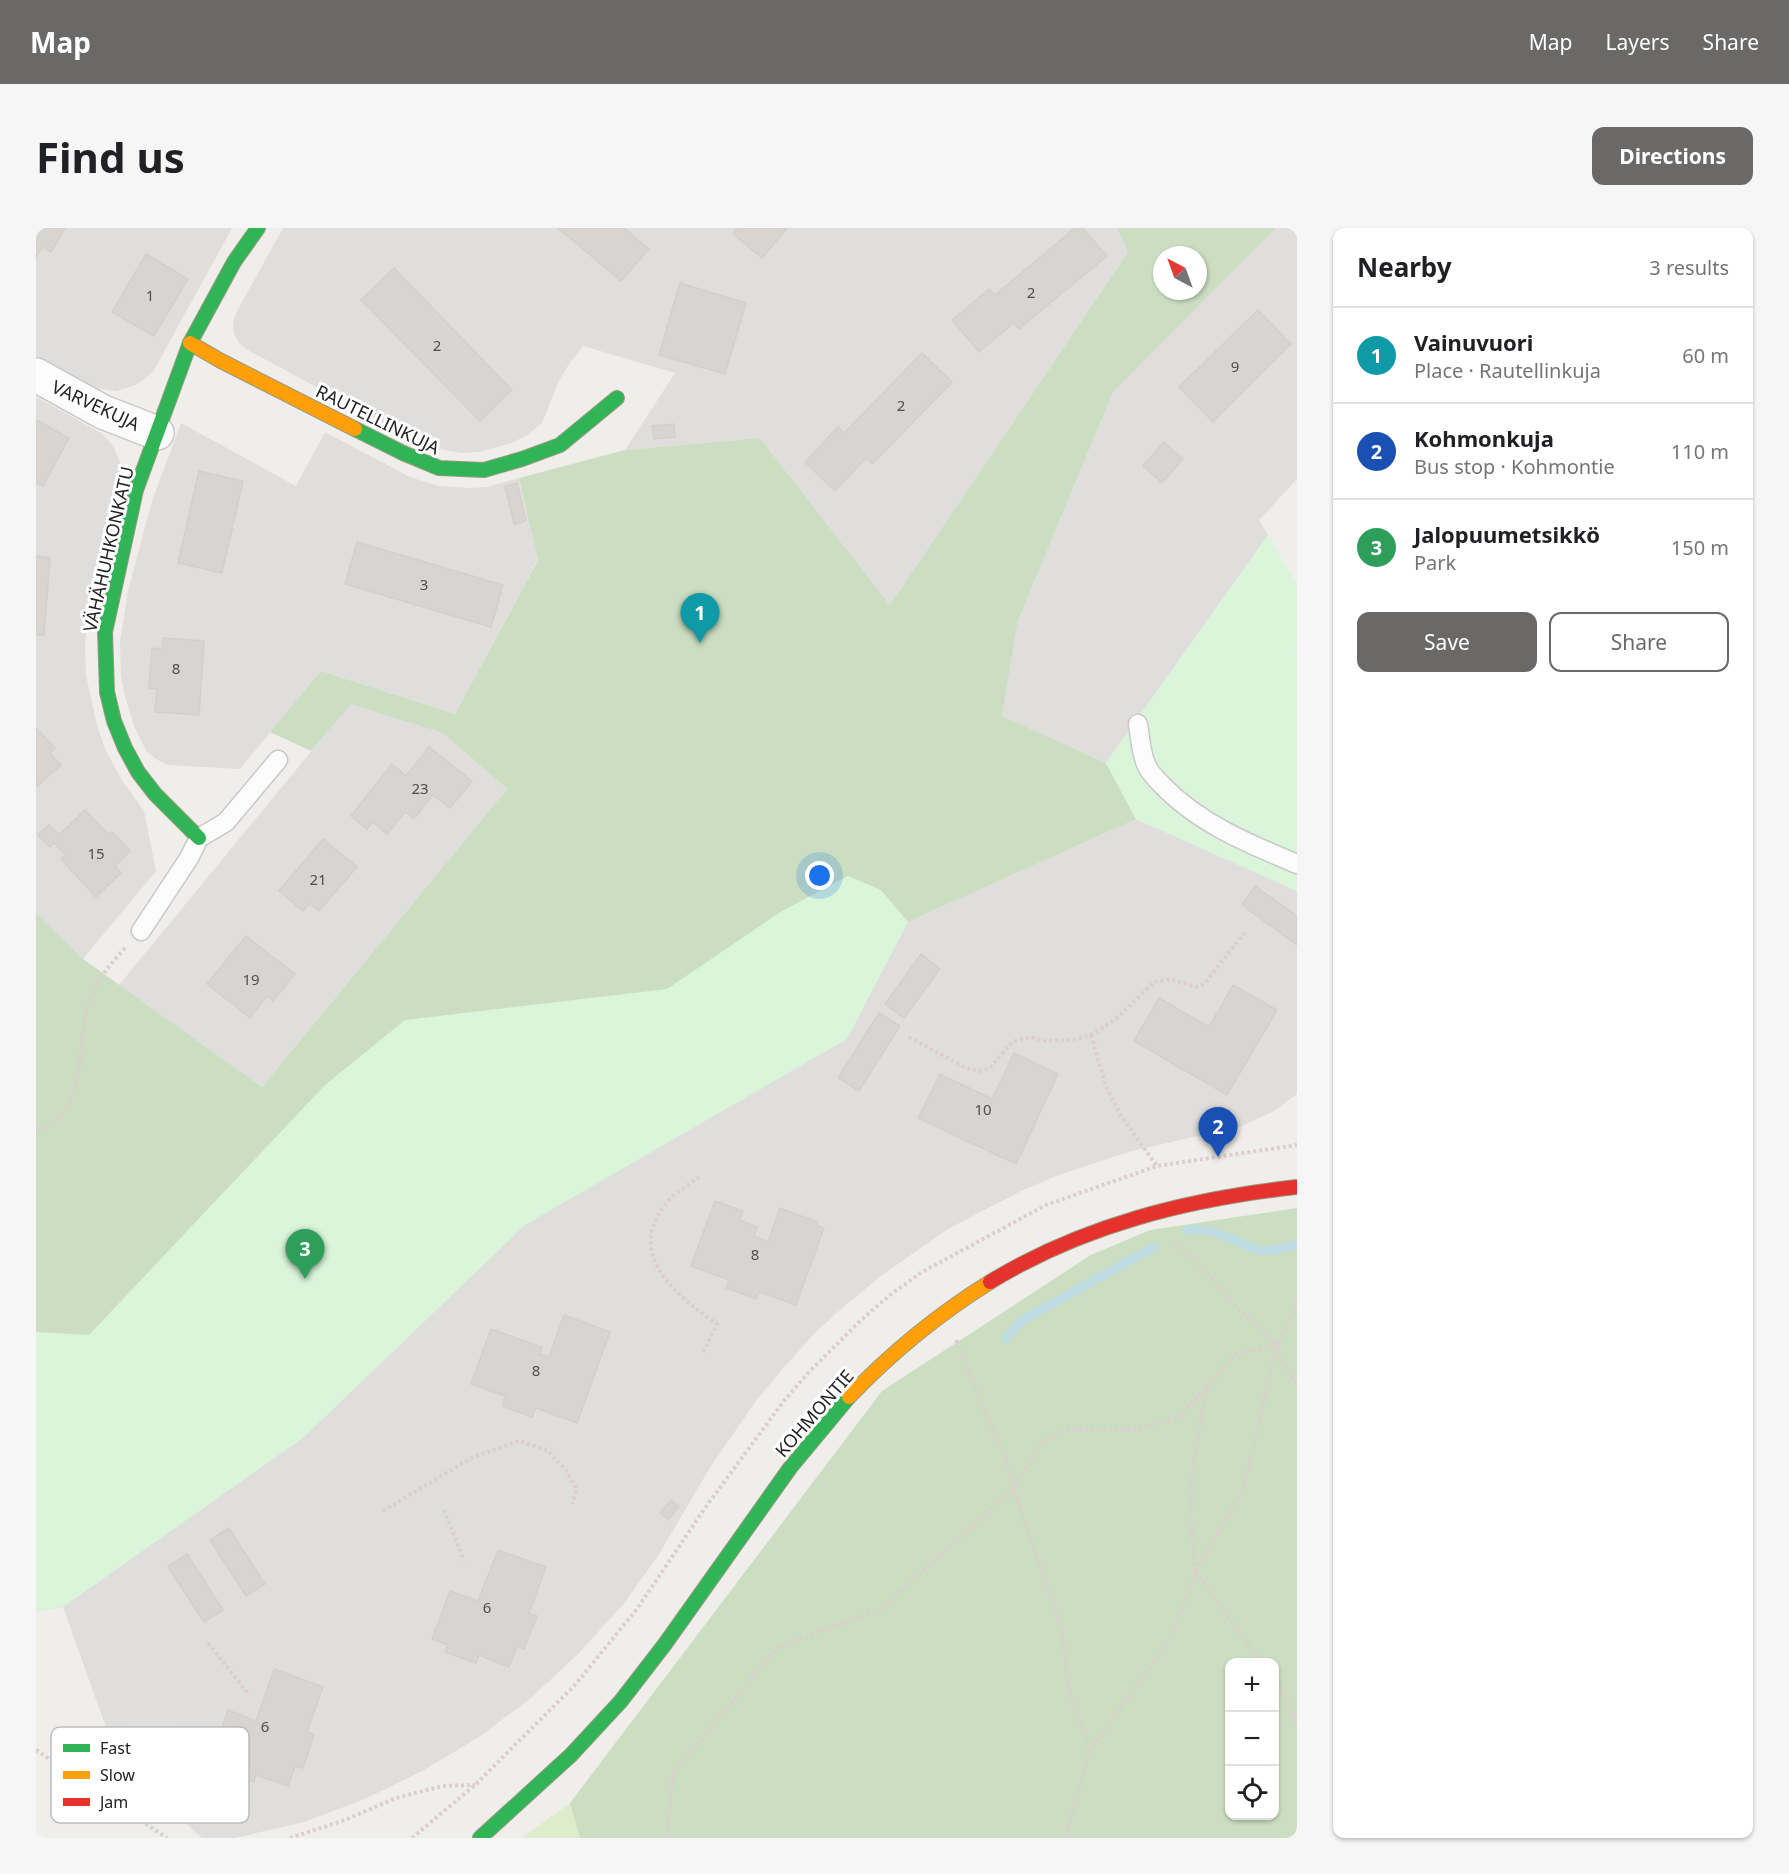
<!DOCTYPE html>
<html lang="en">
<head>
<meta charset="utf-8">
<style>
	:root { --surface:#fff; --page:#f6f6f6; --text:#202124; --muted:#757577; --line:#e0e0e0; --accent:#6a6968 }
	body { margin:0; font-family:"Noto Sans",sans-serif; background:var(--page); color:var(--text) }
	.controls { position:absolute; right:18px; bottom:18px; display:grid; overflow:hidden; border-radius:12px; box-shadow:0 2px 4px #0004 }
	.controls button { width:54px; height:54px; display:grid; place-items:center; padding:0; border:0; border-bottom:2px solid var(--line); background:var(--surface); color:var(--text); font:30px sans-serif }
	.compass { position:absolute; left:1117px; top:18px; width:54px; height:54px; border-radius:50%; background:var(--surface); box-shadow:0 2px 4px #0004; rotate:319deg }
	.you { position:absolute; left:784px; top:648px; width:21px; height:21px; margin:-15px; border:4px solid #fff; border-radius:50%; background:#1a73e8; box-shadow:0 0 0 9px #1a73e833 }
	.badge { display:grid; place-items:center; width:39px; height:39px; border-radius:50%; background:var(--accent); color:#fff; font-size:20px; font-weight:700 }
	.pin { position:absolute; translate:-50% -50px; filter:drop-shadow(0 2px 3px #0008) }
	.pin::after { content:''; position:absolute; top:32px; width:21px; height:18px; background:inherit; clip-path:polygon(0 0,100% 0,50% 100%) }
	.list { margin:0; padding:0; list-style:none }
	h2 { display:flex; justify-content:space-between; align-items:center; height:78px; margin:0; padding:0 24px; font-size:26px }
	h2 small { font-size:20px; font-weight:400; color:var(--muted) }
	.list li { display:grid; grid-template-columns:39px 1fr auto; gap:18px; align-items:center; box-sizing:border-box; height:96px; padding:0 24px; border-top:2px solid var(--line) }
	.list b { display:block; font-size:22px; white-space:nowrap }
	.list p { margin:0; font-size:20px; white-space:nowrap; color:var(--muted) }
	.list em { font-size:20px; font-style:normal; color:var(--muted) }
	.actions { display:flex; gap:12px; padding:18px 24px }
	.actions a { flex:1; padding:14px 0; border:2px solid var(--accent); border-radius:12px; text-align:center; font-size:21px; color:var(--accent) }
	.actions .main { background:var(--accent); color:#fff }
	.icon { flex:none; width:33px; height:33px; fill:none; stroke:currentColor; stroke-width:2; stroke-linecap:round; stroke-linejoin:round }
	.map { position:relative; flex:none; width:1261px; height:1610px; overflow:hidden; border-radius:12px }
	header { display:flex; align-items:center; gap:36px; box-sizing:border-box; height:84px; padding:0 30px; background:var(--accent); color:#fff }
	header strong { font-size:28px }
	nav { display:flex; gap:33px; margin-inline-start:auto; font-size:21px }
	.intro { display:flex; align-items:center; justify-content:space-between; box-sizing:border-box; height:144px; padding:0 36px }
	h1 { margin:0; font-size:42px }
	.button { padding:15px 27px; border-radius:12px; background:var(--accent); color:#fff; font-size:21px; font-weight:700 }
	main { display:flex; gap:36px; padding:0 36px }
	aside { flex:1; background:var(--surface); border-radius:12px; box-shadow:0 2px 4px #0004 }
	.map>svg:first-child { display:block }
	.residential { fill:#dfdedc }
	.grass { fill:#ddeccb }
	.forest { fill:#cbdec1; fill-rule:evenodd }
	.park { fill:#daf5da }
	.parking { fill:#e0dfde }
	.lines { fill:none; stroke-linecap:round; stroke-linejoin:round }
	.stream { stroke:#bfdbe3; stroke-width:9 }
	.building { fill:#d7d4d2; stroke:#d3d0cc; stroke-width:1.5 }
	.lane-casing { stroke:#c9c8c7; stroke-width:21 }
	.street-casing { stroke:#c9c8c7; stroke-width:36 }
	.fast-casing { stroke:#999a82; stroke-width:16 }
	.slow-casing { stroke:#999a82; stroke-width:16 }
	.jam-casing { stroke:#999a82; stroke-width:16 }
	.path { stroke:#dccecd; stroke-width:4; stroke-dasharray:3 3; stroke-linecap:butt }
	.lane { stroke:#fdfcfc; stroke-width:18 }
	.street { stroke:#fdfcfc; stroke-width:33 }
	.fast { stroke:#30b455; stroke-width:14 }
	.slow { stroke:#ff9f0a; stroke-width:14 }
	.jam { stroke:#e5322d; stroke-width:14 }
	.labels { text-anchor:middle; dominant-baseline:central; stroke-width:6; stroke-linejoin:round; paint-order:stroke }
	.number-label { font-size:15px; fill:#4f4e4e }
	.street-label { font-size:18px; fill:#222; stroke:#fff }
	.key { fill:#fff; stroke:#bdbdbd; stroke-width:1.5 }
	.key-label { font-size:16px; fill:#222 }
</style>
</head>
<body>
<header>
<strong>Map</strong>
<nav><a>Map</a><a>Layers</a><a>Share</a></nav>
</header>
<div class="intro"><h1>Find us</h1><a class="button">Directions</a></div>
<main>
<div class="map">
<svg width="1261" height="1610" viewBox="0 0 1261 1610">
	<rect width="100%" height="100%" fill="#f0eeeb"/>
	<g class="residential">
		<path d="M0,0H196L117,144L100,157L80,163L60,160L0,129Z"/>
		<path d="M247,0H1081L1092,24L854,377L724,210L589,222L639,145L547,118L533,136L522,155L506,195L491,207L476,215L443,224L425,225L392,219L378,212L210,121L202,114L198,105L197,95L200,85Z"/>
		<path d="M1240,0H1261V251L1223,292L1232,307L1070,535L966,488L982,393L1077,164Z"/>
		<path d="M0,169L65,205L77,218L84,234L85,252L84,260L57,353L51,387L49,420L50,447L61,498L70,523L87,554L108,583L120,643L47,731L0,685Z"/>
		<path d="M145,195L260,258L289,204L374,249L403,258L434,260L451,259L483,250L502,331L419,486L285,443L204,541L131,537L120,531L110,523L98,498L88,465L85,448L84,414L92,363L116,273Z"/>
		<path d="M315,475L407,505L471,561L226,859L83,757Z"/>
		<path d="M1100,591L1261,663V866L1238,883L1206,898L1096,923L1020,948L983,964L912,1001L845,1048L812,1075L780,1104L750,1137L722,1170L675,1238L622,1328L586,1378L542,1426L495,1470L443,1509L388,1542L329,1571L268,1594L199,1610H166L83,1536L27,1379L267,1210L489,997L811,811L872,694Z"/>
	</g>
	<path class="grass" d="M534,1575L544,1610H486Z"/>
	<g class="forest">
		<path d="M1081,0H1240L1077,164L982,393L966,488L1070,535L1100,591L872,694L811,811L489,997L267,1210L27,1379L0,1383V685L47,731L226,859L471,561L407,505L315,476L275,523L234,504L285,443L419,486L502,332L483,250L589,222L724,210L854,377L1092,24ZM1126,27H1162V63H1126Z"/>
		<path d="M1261,980V1610H544L534,1575L846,1163L1055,1027L1114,1002ZM1194,1434H1238V1588H1194Z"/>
	</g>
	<g class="park">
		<path d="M1232,307L1261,357V422L1259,426L1261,427V663L1100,591L1070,535Z"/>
		<path d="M812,648L845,662L872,694L811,811L489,997L267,1210L27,1379L0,1383V1104L53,1107L289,857L369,792L631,761L746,683Z"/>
	</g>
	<g class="parking">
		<path d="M1122,622H1127L1191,651L1159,714L1108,692L1119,671L1109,641Z"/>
		<path d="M1066,629L1094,697L1034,721L940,763L901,708L1004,657Z"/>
		<path d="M904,741L921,748L922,773L938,785L914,823L904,818L864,887L823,863L868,790Z"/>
		<path d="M778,837L794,862L813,909L726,958L713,939L670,963L642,916Z"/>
		<path d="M630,1113L653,1123L690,1157L659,1217L620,1282L556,1246Z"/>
		<path d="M324,1183L374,1255L333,1285L342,1300L246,1356L195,1279Z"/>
		<path d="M114,1336L154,1401L119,1420L129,1464L150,1490L95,1518L46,1376Z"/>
	</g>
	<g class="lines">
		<g class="stream">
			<path d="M1151,1002C1170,999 1189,1008 1206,1015C1212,1018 1218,1021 1224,1022C1238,1024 1248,1020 1261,1016"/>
			<path d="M970,1111L985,1093L1118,1019"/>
		</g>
	</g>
	<g class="building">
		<path d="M0,0H29L15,24L6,19L0,30Z"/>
		<path d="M522,0H588L613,21L585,53Z"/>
		<path d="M702,0H751L726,30L697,6Z"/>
		<path d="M1039,0H1047L1071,28L983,101L978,95L943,124L916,92L953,61L959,67Z"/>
		<path d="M110,26L152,51L118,108L76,84Z"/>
		<path d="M358,40L476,162L444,193L325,72Z"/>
		<path d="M644,55L710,75L689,146L623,127Z"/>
		<path d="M1222,82L1255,116L1177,194L1143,159Z"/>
		<path d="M886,125L916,154L836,236L830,230L799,263L769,234L802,199L808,205Z"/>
		<path d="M0,192L33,210L7,258L0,255Z"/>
		<path d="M638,196L639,209L618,211L616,198Z"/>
		<path d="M1128,214L1147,231L1126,255L1107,238Z"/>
		<path d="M163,243L207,253L186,345L142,335Z"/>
		<path d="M481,255L490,293L478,296L469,258Z"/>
		<path d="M321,314L467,357L455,399L309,356Z"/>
		<path d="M0,328L14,330L8,407H0Z"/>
		<path d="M127,410L168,413L163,487L119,484L121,461L113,460L116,420L126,421Z"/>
		<path d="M0,500L19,520L14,525L25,537L0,559Z"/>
		<path d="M393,519L436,553L414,580L397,567L378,591L369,584L351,606L337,594L331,601L315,588L356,536L370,548Z"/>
		<path d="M49,582L73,607L76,604L94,623L79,638L85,645L60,669L25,631L30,627L18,615L14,619L2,607L13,597L23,607Z"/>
		<path d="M287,611L321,639L283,683L274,675L267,683L243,663Z"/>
		<path d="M1219,658L1261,688V717L1206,677Z"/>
		<path d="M210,708L259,746L237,773L231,768L214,790L171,756Z"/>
		<path d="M885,726L904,741L868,790L849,776Z"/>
		<path d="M1197,757L1241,782L1191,867L1098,813L1123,770L1173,799Z"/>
		<path d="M843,785L864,798L823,863L802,850Z"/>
		<path d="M978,825L1022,846L980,936L882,890L904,846L956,871Z"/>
		<path d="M679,973L707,983L704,992L721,999L718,1008L732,1014L744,980L781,994L780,997L788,1000L760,1077L723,1064L720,1071L690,1060L693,1052L655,1038Z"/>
		<path d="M528,1087L574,1104L541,1195L500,1180L496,1189L466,1178L469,1168L435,1156L455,1101L506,1119L504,1126L513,1129Z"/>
		<path d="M635,1272L643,1279L632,1292L624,1285Z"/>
		<path d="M193,1300L229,1356L210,1368L174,1312Z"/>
		<path d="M462,1322L510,1339L493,1385L501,1388L488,1421L481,1418L473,1439L443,1427L440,1435L409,1424L412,1417L396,1411L414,1363L442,1373Z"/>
		<path d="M151,1326L187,1382L168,1394L132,1339Z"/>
		<path d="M238,1441L287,1459L271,1504L278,1507L267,1540L259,1538L252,1558L220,1547L218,1554L187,1544L190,1536L174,1531L192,1482L220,1493Z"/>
	</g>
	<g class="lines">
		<defs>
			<g id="lane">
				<path d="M1102,496C1104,508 1105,525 1110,536C1113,544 1121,552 1127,558C1164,596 1213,616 1261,636"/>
				<path d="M105,703L153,630L163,610L190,594L242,532"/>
			</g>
			<path id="street" d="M0,147L67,184L121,205"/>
			<g id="fast">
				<path d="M319,201L367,225L403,240L448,242L486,231L524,217L581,170"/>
				<path d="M163,610L119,566L102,544L89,520L78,493L71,464L69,404L100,262L154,115L198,34L222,0"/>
				<path d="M444,1610L535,1527L585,1473L629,1416L754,1240L813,1169"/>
			</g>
			<g id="slow">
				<path d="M154,115L185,133L319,201"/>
				<path d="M813,1169C856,1124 901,1087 954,1054"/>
			</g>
			<path id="jam" d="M954,1054C1047,997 1153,971 1261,959"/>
		</defs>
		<use href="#lane" class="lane-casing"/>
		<use href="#street" class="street-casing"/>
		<use href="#fast" class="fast-casing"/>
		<use href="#slow" class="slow-casing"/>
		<use href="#jam" class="jam-casing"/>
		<g class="path">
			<path d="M1055,807L1070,859L1085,888L1121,938"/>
			<path d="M873,809L930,840L943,843L954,840L976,814L993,809L1010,813L1037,812L1055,807L1080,791L1118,754L1134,751L1160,759L1168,756L1210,703"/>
			<path d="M0,903C60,879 35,810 57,764C65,747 77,733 90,719"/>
			<path d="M663,949C654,956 642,963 634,971C586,1024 638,1066 681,1096L667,1125"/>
			<path d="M1136,1012L1161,1034L1203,1082L1241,1116"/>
			<path d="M1261,1079L1253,1090L1241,1117L1247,1134L1261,1157"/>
			<path d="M920,1112L947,1179L969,1227L977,1260L1026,1401L1033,1463L1054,1522"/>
			<path d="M408,1282L428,1333"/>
			<path d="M347,1283L435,1230L483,1213L511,1222L529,1241L540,1260L537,1276"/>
			<path d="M1159,1344L1155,1289L1156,1245L1171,1158"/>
			<path d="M1160,1344L1225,1434"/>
			<path d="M172,1415L213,1467"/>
			<path d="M1238,1453L1246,1462L1261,1497"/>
			<path d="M0,1522L131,1610"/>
			<path d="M254,1610L309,1592L360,1570L407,1558L439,1557"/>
			<path d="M376,1610L439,1557L538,1458L601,1381L669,1280L747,1174L773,1144L825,1092L854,1067L886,1044L1010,977L1121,938L1261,917"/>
			<path d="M631,1610L637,1545L741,1420L845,1381L977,1260L1005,1217L1028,1201H1103L1143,1189L1200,1126L1241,1117"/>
			<path d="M1029,1610L1054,1523L1127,1421L1147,1381L1159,1345L1208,1260L1241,1117"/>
		</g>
		<use href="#lane" class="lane"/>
		<use href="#street" class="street"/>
		<use href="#fast" class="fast"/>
		<use href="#slow" class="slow"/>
		<use href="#jam" class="jam"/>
	</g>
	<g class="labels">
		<g class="number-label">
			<text x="995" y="64">2</text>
			<text x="114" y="67">1</text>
			<text x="401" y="117">2</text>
			<text x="1199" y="138">9</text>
			<text x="865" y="177">2</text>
			<text x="388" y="356">3</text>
			<text x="140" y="440">8</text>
			<text x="384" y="560">23</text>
			<text x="60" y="625">15</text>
			<text x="282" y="651">21</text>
			<text x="215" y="751">19</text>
			<text x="947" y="881">10</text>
			<text x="719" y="1026">8</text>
			<text x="500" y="1142">8</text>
			<text x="451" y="1379">6</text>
			<text x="229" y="1498">6</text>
		</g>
		<g class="street-label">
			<text transform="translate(60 177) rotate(25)">VARVEKUJA</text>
			<text transform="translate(342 191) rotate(26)">RAUTELLINKUJA</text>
			<text transform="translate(72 321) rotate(-77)">VÄHÄHUHKONKATU</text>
			<text transform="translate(778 1185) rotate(-49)">KOHMONTIE</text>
		</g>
	</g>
	<rect x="15" y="1499" width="198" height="96" rx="9" class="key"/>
	<rect x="27" y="1516" width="27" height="8" fill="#30b455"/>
	<rect x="27" y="1543" width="27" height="8" fill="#ff9f0a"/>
	<rect x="27" y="1570" width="27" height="8" fill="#e5322d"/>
	<g class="key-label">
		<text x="64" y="1526">Fast</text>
		<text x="64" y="1553">Slow</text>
		<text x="64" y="1580">Jam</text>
	</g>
</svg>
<div class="controls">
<button>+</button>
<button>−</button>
<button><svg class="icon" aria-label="locate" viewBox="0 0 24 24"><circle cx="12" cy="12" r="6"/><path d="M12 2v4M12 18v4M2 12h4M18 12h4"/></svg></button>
</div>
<svg class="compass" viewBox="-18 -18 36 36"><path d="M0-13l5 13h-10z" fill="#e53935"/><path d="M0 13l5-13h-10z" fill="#757577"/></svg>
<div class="you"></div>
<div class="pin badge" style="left:664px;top:415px;background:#0f9aa8">1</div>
<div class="pin badge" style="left:1182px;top:929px;background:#1a4fb4">2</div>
<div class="pin badge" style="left:269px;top:1051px;background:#2e9e5b">3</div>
</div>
<aside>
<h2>Nearby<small>3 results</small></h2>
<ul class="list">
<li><span class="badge" style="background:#0f9aa8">1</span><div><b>Vainuvuori</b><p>Place · Rautellinkuja</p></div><em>60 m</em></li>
<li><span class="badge" style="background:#1a4fb4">2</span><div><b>Kohmonkuja</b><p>Bus stop · Kohmontie</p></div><em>110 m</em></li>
<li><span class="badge" style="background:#2e9e5b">3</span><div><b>Jalopuumetsikkö</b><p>Park</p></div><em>150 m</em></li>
</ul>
<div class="actions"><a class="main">Save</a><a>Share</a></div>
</aside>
</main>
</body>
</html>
